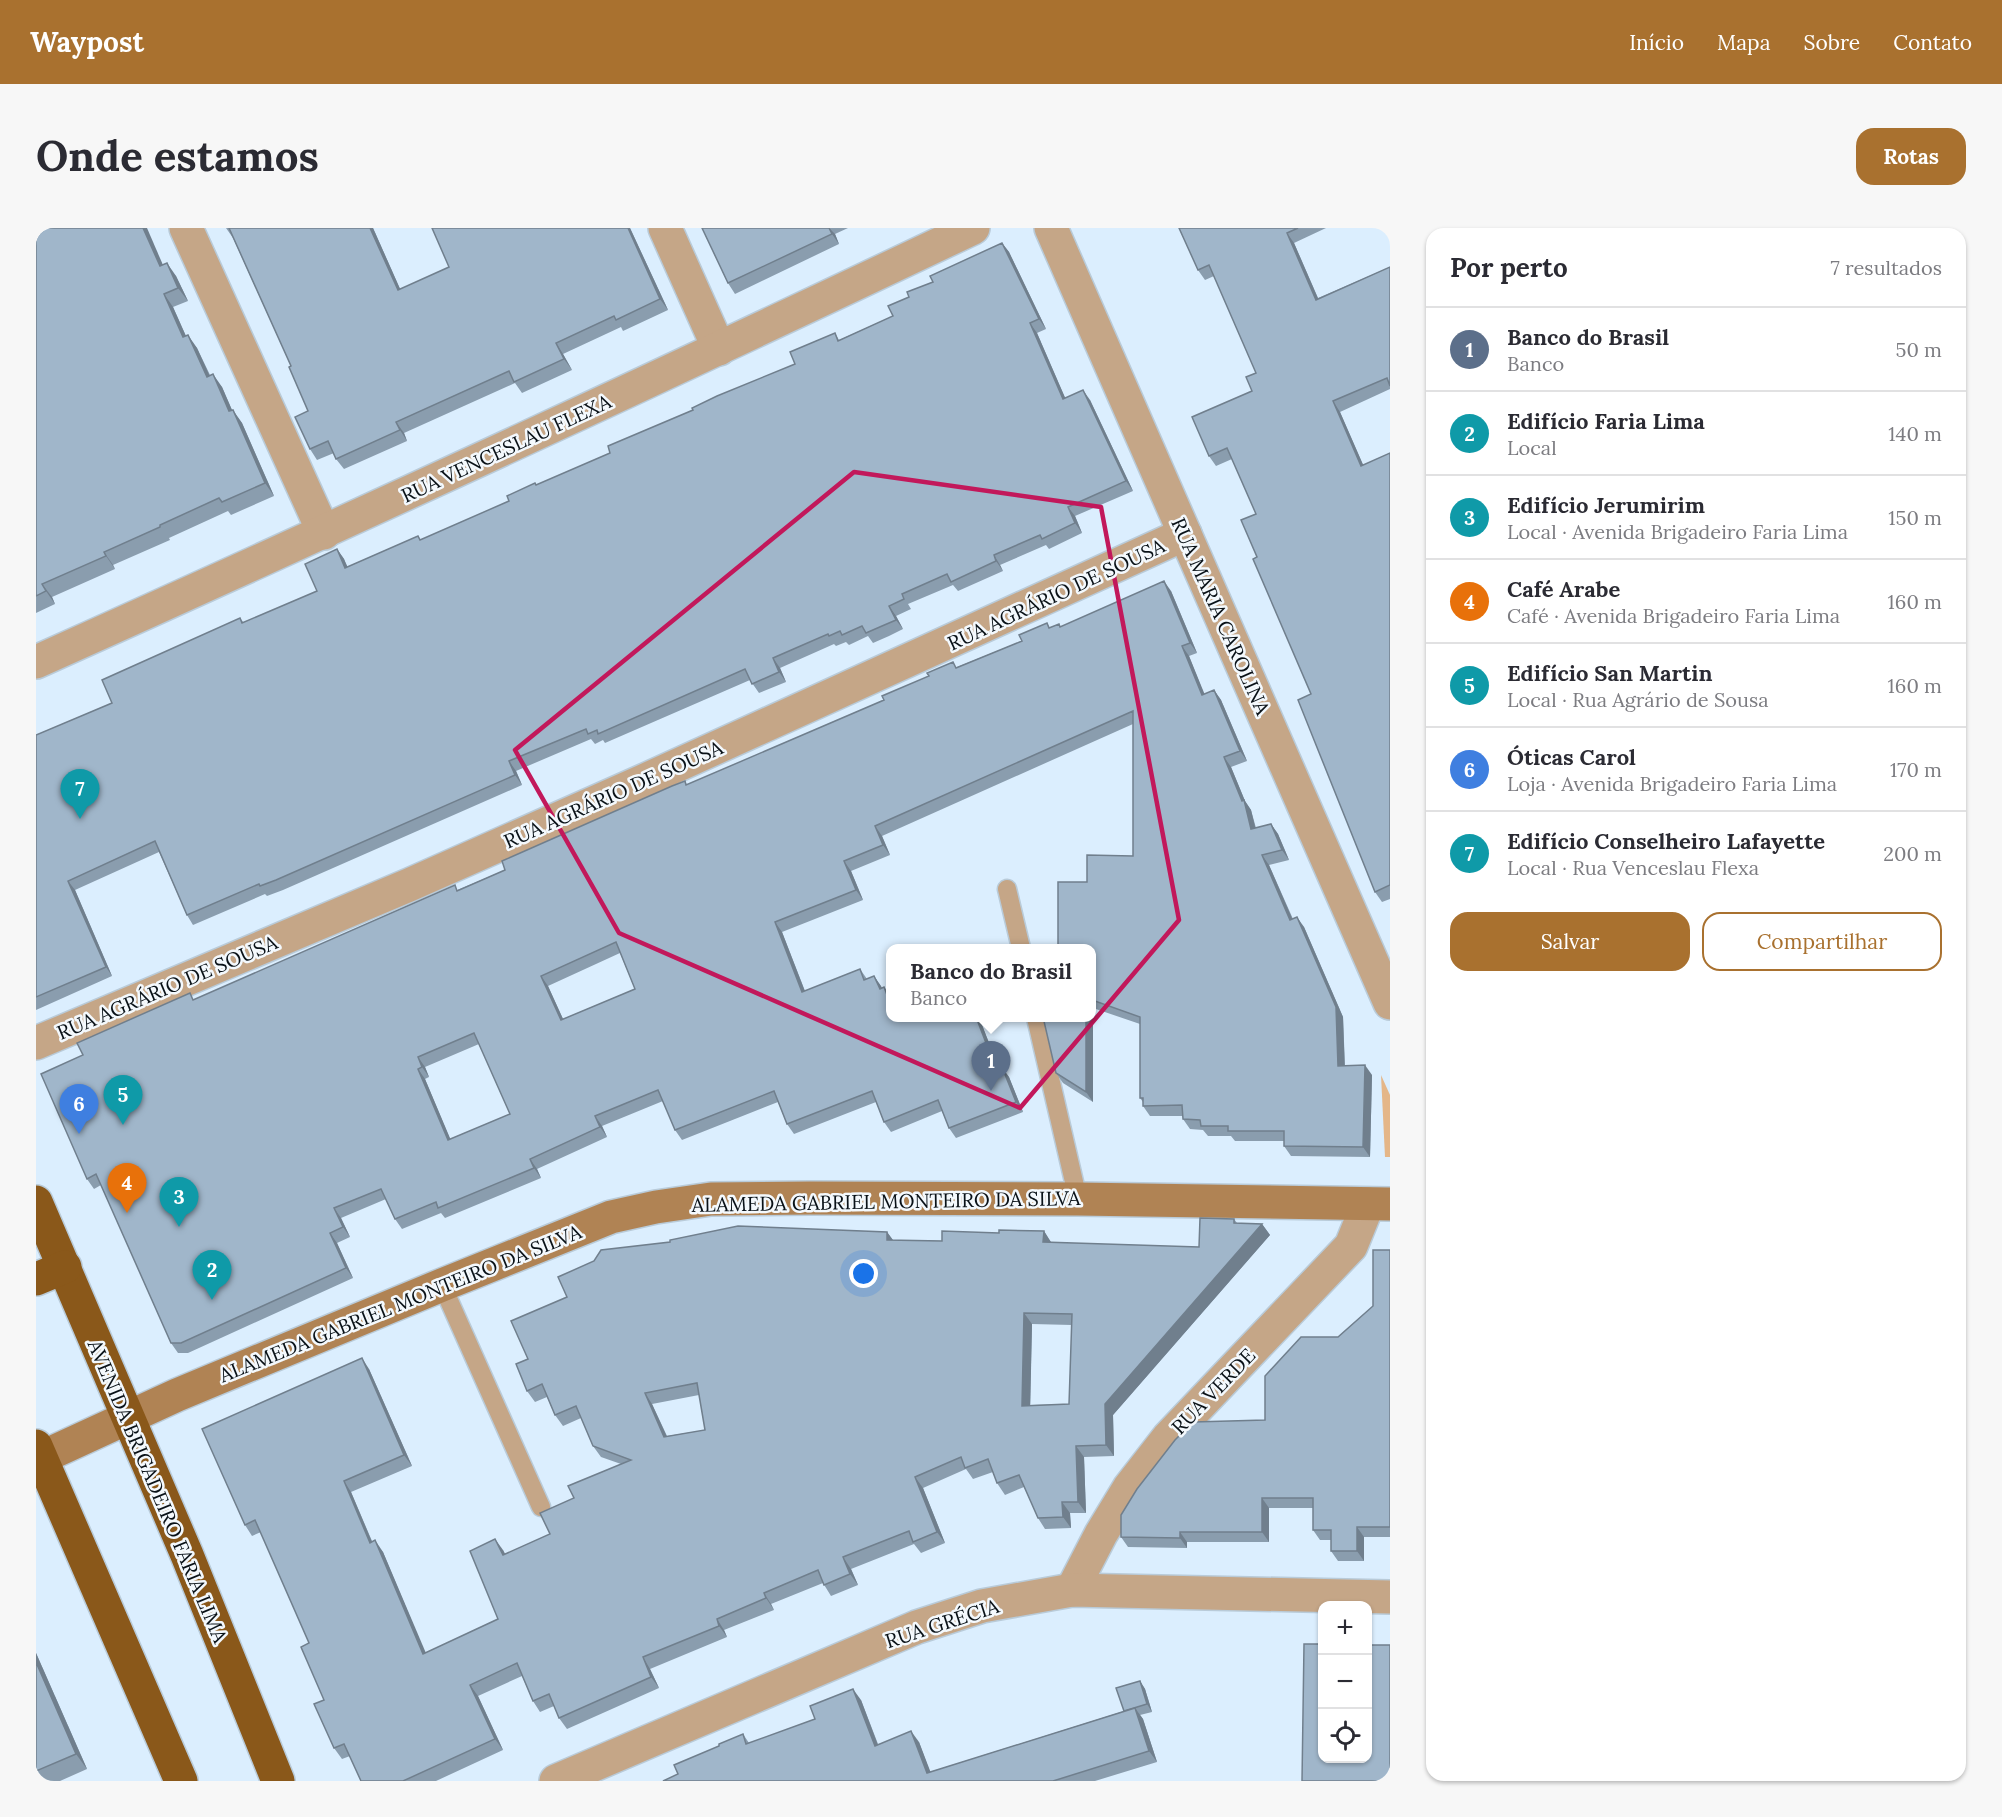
<!DOCTYPE html>
<html lang="pt">
<head>
<meta charset="utf-8">
<style>
	:root { --surface:#fff; --page:#f7f7f7; --text:#2b2b33; --muted:#7c7c81; --line:#e1e1e2; --accent:#a9712f }
	body { margin:0; font-family:Lora,serif; background:var(--page); color:var(--text) }
	.controls { position:absolute; right:18px; bottom:18px; display:grid; overflow:hidden; border-radius:12px; box-shadow:0 2px 4px #0004 }
	.controls button { width:54px; height:54px; display:grid; place-items:center; padding:0; border:0; border-bottom:2px solid var(--line); background:var(--surface); color:var(--text); font:30px sans-serif }
	.you { position:absolute; left:828px; top:1046px; width:21px; height:21px; margin:-15px; border:4px solid #fff; border-radius:50%; background:#1a73e8; box-shadow:0 0 0 9px #1a73e833 }
	.badge { display:grid; place-items:center; width:39px; height:39px; border-radius:50%; background:var(--accent); color:#fff; font-size:20px; font-weight:700 }
	.pin { position:absolute; translate:-50% -50px; filter:drop-shadow(0 2px 3px #0008) }
	.pin::after { content:''; position:absolute; top:32px; width:21px; height:18px; background:inherit; clip-path:polygon(0 0,100% 0,50% 100%) }
	.popup { position:absolute; left:850px; top:716px; width:210px; height:78px; box-sizing:border-box; display:grid; place-content:center; border-radius:12px; background:var(--surface); filter:drop-shadow(0 2px 4px #0005); font-size:20px; white-space:nowrap; color:var(--muted) }
	.popup b { font-size:22px; color:var(--text) }
	.popup::after { content:''; position:absolute; left:50%; top:100%; margin-left:-12px; border:12px solid transparent; border-top-color:var(--surface) }
	.list { margin:0; padding:0; list-style:none }
	h2 { display:flex; justify-content:space-between; align-items:center; height:78px; margin:0; padding:0 24px; font-size:26px }
	h2 small { font-size:20px; font-weight:400; color:var(--muted) }
	.list li { display:grid; grid-template-columns:39px 1fr auto; gap:18px; align-items:center; box-sizing:border-box; height:84px; padding:0 24px; border-top:2px solid var(--line) }
	.list b { display:block; font-size:22px; white-space:nowrap }
	.list p { margin:0; font-size:20px; white-space:nowrap; color:var(--muted) }
	.list em { font-size:20px; font-style:normal; color:var(--muted) }
	.actions { display:flex; gap:12px; padding:18px 24px }
	.actions a { flex:1; padding:14px 0; border:2px solid var(--accent); border-radius:18px; text-align:center; font-size:21px; color:var(--accent) }
	.actions .main { background:var(--accent); color:#fff }
	.icon { flex:none; width:33px; height:33px; fill:none; stroke:currentColor; stroke-width:2; stroke-linecap:round; stroke-linejoin:round }
	.map { position:relative; flex:none; width:1354px; height:1553px; overflow:hidden; border-radius:18px }
	header { display:flex; align-items:center; gap:36px; box-sizing:border-box; height:84px; padding:0 30px; background:var(--accent); color:#fff }
	header strong { font-size:28px }
	nav { display:flex; gap:33px; margin-inline-start:auto; font-size:21px }
	.intro { display:flex; align-items:center; justify-content:space-between; box-sizing:border-box; height:144px; padding:0 36px }
	h1 { margin:0; font-size:42px }
	.button { padding:15px 27px; border-radius:18px; background:var(--accent); color:#fff; font-size:21px; font-weight:700 }
	main { display:flex; gap:36px; padding:0 36px }
	aside { flex:1; background:var(--surface); border-radius:18px; box-shadow:0 2px 4px #0004 }
	.map>svg:first-child { display:block }
	.green { fill:#e4b688 }
	.lines { fill:none; stroke-linecap:round; stroke-linejoin:round }
	.lane-casing { stroke:#b9cbd9; stroke-width:21 }
	.street-casing { stroke:#b9cbd9; stroke-width:36 }
	.secondary-casing { stroke:#b9cbd9; stroke-width:36 }
	.highway-casing { stroke:#b9cbd9; stroke-width:36 }
	.lane { stroke:#c5a687; stroke-width:18 }
	.street { stroke:#c5a687; stroke-width:33 }
	.secondary { stroke:#b08354; stroke-width:33 }
	.highway { stroke:#8a581a; stroke-width:33 }
	.wall { fill:#8a9dae; fill-rule:evenodd }
	.shaded-wall { fill:#707f8d }
	.building { fill:#a0b6ca; stroke:#707f8d; stroke-width:1.5; fill-rule:evenodd }
	.marked { fill:none; stroke:#c2185b; stroke-width:4.5; stroke-linejoin:round }
	.labels { text-anchor:middle; dominant-baseline:central; stroke-width:5; stroke-linejoin:round; paint-order:stroke }
	.street-label { font-size:20px; fill:#091117; stroke:#f4f9fd }
</style>
</head>
<body>
<header>
<strong>Waypost</strong>
<nav><a>Início</a><a>Mapa</a><a>Sobre</a><a>Contato</a></nav>
</header>
<div class="intro"><h1>Onde estamos</h1><a class="button">Rotas</a></div>
<main>
<div class="map">
<svg width="1354" height="1553" viewBox="0 0 1354 1553">
	<rect width="100%" height="100%" fill="#dbeefe"/>
	<path class="green" d="M1345,847L1354,867V929H1349Z"/>
	<g class="lines">
		<defs>
			<g id="lane">
				<path d="M971,661L985,720"/>
				<path d="M1000,790L1042,971"/>
				<path d="M406,1057L505,1279"/>
			</g>
			<g id="street">
				<path d="M150,0L288,305"/>
				<path d="M629,0L683,121"/>
				<path d="M1015,0L1354,775"/>
				<path d="M0,434C314,293 626,148 937,0"/>
				<path d="M0,815L373,657L607,553L1149,306"/>
				<path d="M1036,1362L1065,1306L1093,1260L1132,1210L1315,1018L1332,976"/>
				<path d="M520,1553L881,1399L946,1378L1036,1362L1354,1369"/>
			</g>
			<path id="secondary" d="M0,1232L141,1167L406,1057L575,989L620,979L675,971L774,970L1042,971L1354,976"/>
			<g id="highway">
				<path d="M0,974L151,1327L242,1553"/>
				<path d="M0,1051L29,1039"/>
				<path d="M0,1218L145,1553"/>
			</g>
		</defs>
		<use href="#lane" class="lane-casing"/>
		<use href="#street" class="street-casing"/>
		<use href="#secondary" class="secondary-casing"/>
		<use href="#highway" class="highway-casing"/>
		<use href="#lane" class="lane"/>
		<use href="#street" class="street"/>
		<use href="#secondary" class="secondary"/>
		<use href="#highway" class="highway"/>
	</g>
	<g class="wall">
		<path d="M0,0L127,37L140,48L152,73L137,79L150,108L161,120L174,147L186,159L196,182L206,195L238,268L195,287L192,283L133,310L134,312L77,337L79,341L16,369L19,376L0,385Z"/>
		<path d="M190,0H337L364,61L594,0L632,82L587,103L585,99L527,126L536,142L486,165L479,155L368,205L371,213L308,241L300,231L298,225L281,232L274,221L272,183L255,138L197,10Z"/>
		<path d="M666,0H812L799,6L803,16L699,66L692,55Z"/>
		<path d="M1143,0H1290L1258,15L1282,70L1354,39V161L1304,184L1327,237L1354,225V671L1346,674L1339,664L1275,466L1221,329L1220,286L1196,231L1180,238L1173,228L1216,163L1220,145L1178,48L1169,52L1162,42Z"/>
		<path d="M966,15L973,24L1010,101L1001,105L1029,170L1054,172L1097,263L1039,288L1046,305L1013,321L1010,317L964,337L967,343L922,363L917,357L872,376L875,381L860,388L867,401L853,408L837,415L832,408L813,417L810,414L800,418L798,416L744,440L750,454L723,465L714,452L569,515L567,512L559,516L555,511L480,543L486,557L247,662L231,668L229,666L157,697L151,687L123,624L39,662L76,748L0,782V507L76,475L204,390L208,395L281,363L301,321L308,331L311,339L382,308L385,312L473,273L501,257L574,225L657,182L759,136L799,105L803,112L857,88L873,69L897,54Z"/>
		<path d="M1135,363L1161,425L1153,428L1168,466L1178,462L1185,472L1211,533L1195,539L1209,573L1215,582L1220,600L1235,596L1242,606L1253,632L1233,637L1257,691L1268,699L1307,789L1309,838L1336,847L1334,929L1255,928L1248,918V913H1199L1195,908H1172L1167,902L1154,901L1147,891V888H1114L1107,878V874L1104,870V796L1057,780V874L1027,855L1020,845L1056,789V720L1051,654L1097,628V496L846,608L854,627L815,643L827,672L746,704L769,763L824,741L831,751L838,748L846,760L848,759L855,769V789H961L962,791L946,797L963,840L973,849L987,884L920,910L913,900L906,883L855,904L848,894L840,874L758,906L751,896L742,874L646,912L639,902L627,873L566,898L571,909L501,941L505,950L409,990L405,985L366,1001L359,991L350,971L305,990L314,1009L301,1015L317,1050L152,1125H142L135,1115L65,957L58,961L51,951L47,827L158,772L469,642L649,553L651,557L848,472L921,439L986,413L1011,395L1014,400L1025,399ZM584,725L599,761L527,791L512,758ZM443,816L474,886L414,911L389,851L393,849L389,839Z"/>
		<path d="M1198,991L1201,995L1226,996L1234,1007L1077,1187L1078,1228L1048,1229L1050,1285H1034L1035,1300L1009,1301L1002,1290L988,1259L969,1267L961,1255L957,1244L937,1251L930,1241L887,1260L909,1315L885,1325L878,1316L815,1341L822,1357L795,1368L787,1355L735,1376L738,1382L688,1402L691,1409L614,1441L623,1460L531,1501L523,1490L518,1478L504,1484L497,1473L486,1448L442,1468L467,1522L400,1553H325L314,1528L306,1531L298,1520L288,1472L273,1415L225,1304L216,1308L209,1297L333,1141L376,1238L315,1264L336,1313L347,1324L389,1425L462,1391L467,1322L469,1326L514,1306L538,1270L585,1236L565,1229L557,1218L545,1190L527,1198L519,1187L511,1169L499,1174L491,1163L851,1004L857,1012L906,1013L963,1005L1008,1003L1015,1015L1163,1019ZM996,1096L1036,1097L1033,1176L994,1177ZM663,1167L669,1202L631,1208L616,1176Z"/>
		<path d="M1354,1022V1309H1328V1333H1302L1295,1323V1312H1284L1277,1302V1280H1233V1314H1151V1320L1092,1319L1085,1309L1229,1192L1302,1109L1337,1078Z"/>
		<path d="M0,1425L51,1541L24,1553H0Z"/>
		<path d="M1104,1453L1109,1461L1116,1484L1104,1487L1107,1491L1121,1534L1059,1553H627L642,1546L683,1518L707,1506L713,1515L779,1491L825,1472L842,1516L883,1514L894,1544L1088,1483L1080,1460Z"/>
	</g>
	<g class="shaded-wall">
		<path d="M107,0H111L133,51L124,38Z"/>
		<path d="M334,0H337L369,72L362,62Z"/>
		<path d="M592,0H594L632,82L624,71Z"/>
		<path d="M793,0L799,6L803,16L796,6Z"/>
		<path d="M1251,5L1258,15L1287,82L1280,72Z"/>
		<path d="M966,15L973,24L1010,101L1003,91Z"/>
		<path d="M131,35L140,48L152,73L142,60Z"/>
		<path d="M128,66L137,79L156,122L147,109Z"/>
		<path d="M994,95L1001,105L1034,181L1027,171Z"/>
		<path d="M152,107L161,120L180,162L171,149Z"/>
		<path d="M520,115L527,126L536,142L528,131Z"/>
		<path d="M177,146L186,159L202,196L193,183Z"/>
		<path d="M1047,162L1054,172L1097,263L1090,253Z"/>
		<path d="M1297,173L1304,184L1332,248L1325,238Z"/>
		<path d="M197,182L206,195L238,268L229,255Z"/>
		<path d="M360,194L368,205L371,213L364,202Z"/>
		<path d="M1032,279L1039,288L1046,305L1039,295Z"/>
		<path d="M301,321L308,331L316,349L309,340Z"/>
		<path d="M68,324L77,337L79,341L70,328Z"/>
		<path d="M958,327L964,337L967,343L960,333Z"/>
		<path d="M1128,353L1135,363L1161,425L1154,415Z"/>
		<path d="M6,356L16,369L19,376L10,363Z"/>
		<path d="M853,378L860,388L867,401L860,392Z"/>
		<path d="M1146,418L1153,428L1173,477L1166,467Z"/>
		<path d="M737,430L744,440L750,454L743,444Z"/>
		<path d="M1178,462L1185,472L1211,533L1204,523Z"/>
		<path d="M1188,529L1195,539L1209,573L1215,582L1222,611L1215,601L1206,573Z"/>
		<path d="M473,533L480,543L486,557L479,547Z"/>
		<path d="M1235,596L1242,606L1253,632L1246,622Z"/>
		<path d="M839,598L846,608L854,627L847,617Z"/>
		<path d="M1226,627L1233,637L1261,702L1254,692Z"/>
		<path d="M808,633L815,643L827,672L820,662Z"/>
		<path d="M32,653L39,662L76,748L70,739Z"/>
		<path d="M1261,689L1268,699L1307,789L1309,848L1302,838Z"/>
		<path d="M739,694L746,704L773,774L766,764Z"/>
		<path d="M505,748L512,758L532,802L525,792Z"/>
		<path d="M838,748L845,758L851,771L844,761Z"/>
		<path d="M848,759L855,769V774Z"/>
		<path d="M1056,777L1057,780V874L1050,864V789H1056Z"/>
		<path d="M940,789L946,797L967,851L960,841Z"/>
		<path d="M382,829L389,839L393,849L386,839Z"/>
		<path d="M1329,837L1336,847L1334,929L1327,919Z"/>
		<path d="M966,839L973,849L987,884L980,874Z"/>
		<path d="M382,841L389,851L419,922L412,912Z"/>
		<path d="M559,888L566,898L571,909L564,899Z"/>
		<path d="M494,931L501,941L505,950L498,940Z"/>
		<path d="M298,980L305,990L314,1009L307,999Z"/>
		<path d="M1226,996L1234,1007L1077,1187L1078,1228L1070,1217L1069,1176Z"/>
		<path d="M1008,1003L1015,1014V1025L1007,1014Z"/>
		<path d="M851,1004L859,1015L851,1012Z"/>
		<path d="M294,1005L301,1015L317,1050L310,1040Z"/>
		<path d="M988,1085L996,1096L994,1189L986,1178Z"/>
		<path d="M326,1130L333,1141L376,1238L368,1227Z"/>
		<path d="M609,1165L616,1176L636,1220L628,1209Z"/>
		<path d="M1040,1218L1048,1229L1050,1285L1042,1274Z"/>
		<path d="M879,1249L887,1260L909,1315L901,1304Z"/>
		<path d="M308,1253L315,1264L341,1326L334,1315Z"/>
		<path d="M1226,1270L1233,1280V1314L1226,1304Z"/>
		<path d="M1026,1274L1034,1285L1035,1300L1027,1289Z"/>
		<path d="M1321,1299L1328,1309V1333L1321,1323Z"/>
		<path d="M1144,1304L1151,1314V1320L1144,1310Z"/>
		<path d="M459,1311L467,1322L475,1338L467,1327Z"/>
		<path d="M339,1312L347,1324L395,1437L387,1426Z"/>
		<path d="M807,1329L815,1341L822,1357L814,1346Z"/>
		<path d="M728,1365L735,1376L738,1382L730,1370Z"/>
		<path d="M681,1391L688,1402L691,1409L683,1398Z"/>
		<path d="M0,1425L51,1541L40,1526L0,1434Z"/>
		<path d="M607,1429L614,1441L623,1460L615,1449Z"/>
		<path d="M1104,1453L1109,1461L1116,1484L1111,1476Z"/>
		<path d="M434,1457L442,1468L467,1522L459,1511Z"/>
		<path d="M817,1461L825,1472L846,1528L839,1518Z"/>
		<path d="M1099,1480L1107,1491L1121,1534L1113,1523Z"/>
		<path d="M875,1503L883,1514L898,1553L891,1545Z"/>
	</g>
	<g class="building">
		<path d="M0,0H107L124,38L131,35L142,60L128,66L147,109L152,107L171,149L177,146L193,183L197,182L229,255L186,274L183,270L124,297V299L68,324L70,328L6,356L10,363L0,368Z"/>
		<path d="M193,0H334L362,62L413,39L396,0H592L624,71L580,92L578,88L520,115L528,131L478,154L473,143L360,194L364,202L300,231L292,213L274,221L259,189L272,183L253,139L255,138Z"/>
		<path d="M666,0H793L796,6L692,55Z"/>
		<path d="M1143,0H1262L1251,5L1280,72L1354,39V158L1351,150L1297,173L1325,238L1354,225V657L1339,664L1262,472L1275,466L1217,331L1221,329L1205,292L1220,286L1191,220L1173,228L1156,189L1216,163L1210,149L1220,145L1173,37L1162,42Z"/>
		<path d="M966,15L1003,91L994,95L1027,171L1047,162L1090,253L1032,279L1039,295L1006,311L1004,307L958,327L960,333L915,354L911,346L866,366L868,371L853,378L860,392L846,398L830,405L826,398L806,407L804,403L793,408L792,406L737,430L743,444L716,456L709,441L562,506L561,502L552,506L550,501L473,533L479,547L240,652L224,658L223,656L151,687L119,613L32,653L70,739L0,769V507L76,475L66,452L204,390L206,395L281,363L269,336L301,321L309,340L382,308L384,312L473,273L471,268L499,255L500,257L574,225L572,218L657,182L656,180L681,168L759,136L754,124L799,105L802,113L857,88L852,78L873,69L871,64L897,54L894,48Z"/>
		<path d="M1128,353L1154,415L1146,418L1166,467L1178,462L1204,523L1188,529L1206,573L1208,572L1215,601L1235,596L1246,622L1226,627L1254,692L1261,689L1300,779L1302,838L1329,837L1327,919L1248,918V903H1192V898H1165L1164,892L1147,891L1146,877L1107,878V870H1104V789L1056,772V720H1022V654H1051V627L1097,628V483L839,598L847,617L808,633L820,662L739,694L766,764L824,741L828,752L838,748L844,761L848,759L853,772H855V789H940L960,841L966,839L980,874L913,900L902,872L848,894L836,863L751,896L738,863L639,902L622,862L559,888L564,899L494,931L498,940L402,980L400,974L359,991L345,961L298,980L307,999L294,1005L310,1040L145,1115H135L60,946L51,951L5,846L47,827L41,815L154,765L157,772L419,657L421,663L469,642L466,633L636,558L649,553L650,557L848,472L846,468L893,448L891,445L917,434L920,440L986,413L983,407L1011,395L1013,400L1023,396L1024,399ZM580,714L599,761L525,792L505,748ZM438,805L474,886L412,912L382,841L386,839L382,829Z"/>
		<path d="M1007,789H1050V864L1020,845Z"/>
		<path d="M1164,990L1198,991V995L1226,996L1069,1176L1070,1217L1040,1218L1042,1274H1026L1027,1289L1002,1290L983,1247L961,1255L952,1231L929,1240L925,1229L879,1249L901,1304L877,1314L873,1303L807,1329L814,1346L788,1357L782,1342L728,1365L730,1370L681,1391L683,1398L607,1429L615,1449L523,1490L513,1466L497,1473L481,1435L434,1457L459,1511L367,1553H325L308,1516L298,1520L278,1476L288,1472L265,1419L273,1415L219,1292L209,1297L166,1201L326,1130L368,1227L308,1253L334,1315L339,1312L387,1426L462,1391L434,1323L459,1311L467,1327L514,1306L504,1285L538,1270L532,1258L595,1232L557,1218L540,1178L519,1187L506,1156L491,1163L480,1136L492,1131L475,1093L531,1069L522,1049L558,1033L565,1022L634,1014V1012L702,998L851,1004V1012L906,1013V1003L963,1005V1002L1008,1003L1007,1014L1163,1019ZM988,1085L1036,1086L1033,1176L986,1178ZM661,1155L669,1202L628,1209L609,1165Z"/>
		<path d="M1337,1022H1354V1299H1321V1323H1295V1302H1277V1270H1226V1304H1144V1310L1085,1309V1287L1101,1261L1139,1212L1157,1194L1229,1192V1148L1265,1109H1302L1337,1078Z"/>
		<path d="M1268,1416H1287V1530H1332V1417H1354V1553H1266Z"/>
		<path d="M0,1434L40,1526L0,1543Z"/>
		<path d="M1104,1453L1111,1476L1088,1483L1080,1460Z"/>
		<path d="M817,1461L839,1518L875,1503L891,1545L1099,1480L1113,1523L1017,1553H627L642,1546L638,1537L683,1518V1516L707,1506L710,1516L779,1491L774,1478Z"/>
	</g>
	<path class="marked" d="M818,244L1065,279L1143,692L984,880L583,705L479,522Z"/>
	<g class="labels">
		<g class="street-label">
			<text transform="translate(470 220) rotate(-25)">RUA VENCESLAU FLEXA</text>
			<text transform="translate(1020 366) rotate(-25)">RUA AGRÁRIO DE SOUSA</text>
			<text transform="translate(1185 388) rotate(66)">RUA MARIA CAROLINA</text>
			<text transform="translate(577 566) rotate(-24)">RUA AGRÁRIO DE SOUSA</text>
			<text transform="translate(131 759) rotate(-23)">RUA AGRÁRIO DE SOUSA</text>
			<text transform="translate(850 973) rotate(-1)">ALAMEDA GABRIEL MONTEIRO DA SILVA</text>
			<text transform="translate(364 1075) rotate(-22)">ALAMEDA GABRIEL MONTEIRO DA SILVA</text>
			<text transform="translate(1177 1163) rotate(-46)">RUA VERDE</text>
			<text transform="translate(122 1263) rotate(67)">AVENIDA BRIGADEIRO FARIA LIMA</text>
			<text transform="translate(906 1395) rotate(-18)">RUA GRÉCIA</text>
		</g>
	</g>
</svg>
<div class="controls">
<button>+</button>
<button>−</button>
<button><svg class="icon" aria-label="locate" viewBox="0 0 24 24"><circle cx="12" cy="12" r="6"/><path d="M12 2v4M12 18v4M2 12h4M18 12h4"/></svg></button>
</div>
<div class="you"></div>
<div class="pin badge" style="left:955px;top:863px;background:#5c6f8a">1</div>
<div class="popup"><b>Banco do Brasil</b>Banco</div>
<div class="pin badge" style="left:176px;top:1072px;background:#0f9aa8">2</div>
<div class="pin badge" style="left:143px;top:999px;background:#0f9aa8">3</div>
<div class="pin badge" style="left:91px;top:985px;background:#e8710a">4</div>
<div class="pin badge" style="left:87px;top:897px;background:#0f9aa8">5</div>
<div class="pin badge" style="left:43px;top:906px;background:#3f7fe0">6</div>
<div class="pin badge" style="left:44px;top:591px;background:#0f9aa8">7</div>
</div>
<aside>
<h2>Por perto<small>7 resultados</small></h2>
<ul class="list">
<li><span class="badge" style="background:#5c6f8a">1</span><div><b>Banco do Brasil</b><p>Banco</p></div><em>50 m</em></li>
<li><span class="badge" style="background:#0f9aa8">2</span><div><b>Edifício Faria Lima</b><p>Local</p></div><em>140 m</em></li>
<li><span class="badge" style="background:#0f9aa8">3</span><div><b>Edifício Jerumirim</b><p>Local · Avenida Brigadeiro Faria Lima</p></div><em>150 m</em></li>
<li><span class="badge" style="background:#e8710a">4</span><div><b>Café Arabe</b><p>Café · Avenida Brigadeiro Faria Lima</p></div><em>160 m</em></li>
<li><span class="badge" style="background:#0f9aa8">5</span><div><b>Edifício San Martin</b><p>Local · Rua Agrário de Sousa</p></div><em>160 m</em></li>
<li><span class="badge" style="background:#3f7fe0">6</span><div><b>Óticas Carol</b><p>Loja · Avenida Brigadeiro Faria Lima</p></div><em>170 m</em></li>
<li><span class="badge" style="background:#0f9aa8">7</span><div><b>Edifício Conselheiro Lafayette</b><p>Local · Rua Venceslau Flexa</p></div><em>200 m</em></li>
</ul>
<div class="actions"><a class="main">Salvar</a><a>Compartilhar</a></div>
</aside>
</main>
</body>
</html>
